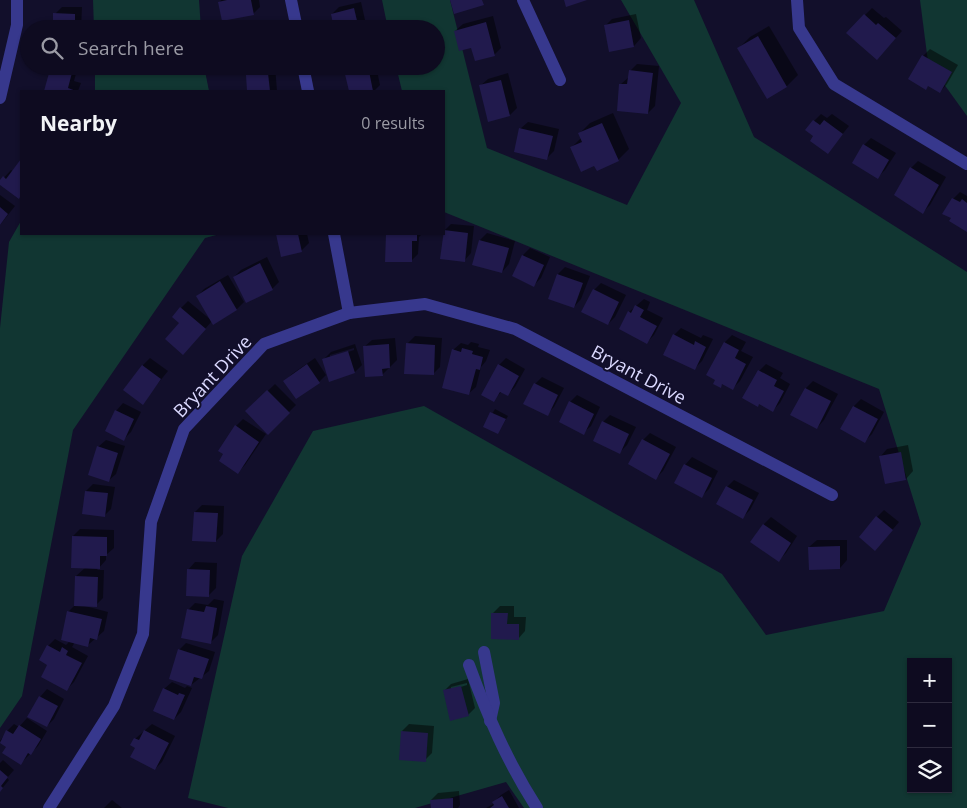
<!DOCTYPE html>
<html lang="en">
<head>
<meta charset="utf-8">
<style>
	:root { --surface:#0e0b20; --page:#171429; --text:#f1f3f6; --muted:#9b9ba5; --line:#2e2b3e }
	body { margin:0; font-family:"Open Sans",sans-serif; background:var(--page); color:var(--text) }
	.controls { position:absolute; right:15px; bottom:15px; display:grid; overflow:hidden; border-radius:0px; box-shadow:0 1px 4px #0004 }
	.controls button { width:45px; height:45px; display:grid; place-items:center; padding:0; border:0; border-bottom:1px solid var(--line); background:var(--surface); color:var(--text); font:25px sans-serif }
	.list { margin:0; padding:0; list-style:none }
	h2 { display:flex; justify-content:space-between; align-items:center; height:65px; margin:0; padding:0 20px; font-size:21px }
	h2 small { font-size:16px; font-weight:400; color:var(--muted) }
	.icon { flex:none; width:28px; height:28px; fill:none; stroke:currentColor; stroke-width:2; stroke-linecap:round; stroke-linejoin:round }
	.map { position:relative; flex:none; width:967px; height:808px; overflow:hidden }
	.search { position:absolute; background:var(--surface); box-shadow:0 1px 4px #0004; left:20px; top:20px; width:425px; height:55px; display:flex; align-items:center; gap:12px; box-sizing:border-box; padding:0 18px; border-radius:28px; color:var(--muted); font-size:19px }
	.panel { position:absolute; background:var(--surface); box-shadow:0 1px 4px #0004; left:20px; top:90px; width:425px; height:145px; border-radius:0px }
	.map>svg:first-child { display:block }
	.green { fill:#113632; fill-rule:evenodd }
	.shadow { fill:#0007; fill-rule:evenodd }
	.building { fill:#211a4d }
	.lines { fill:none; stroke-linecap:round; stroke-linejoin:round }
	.street { stroke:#37388d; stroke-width:12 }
	.labels { text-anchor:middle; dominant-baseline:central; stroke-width:4; stroke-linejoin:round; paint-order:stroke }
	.street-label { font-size:18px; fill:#dbd9ff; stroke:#120f2b }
</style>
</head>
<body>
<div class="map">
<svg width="967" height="808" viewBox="0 0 967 808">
	<rect width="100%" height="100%" fill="#120f2b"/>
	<g class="green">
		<path d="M93,0H199L201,29H94Z"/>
		<path d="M382,0H450L487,148L627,205L681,103L621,0H694L754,137L967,272V808H524L506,782L415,808H228L188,798L242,556L313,431L424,406L722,574L766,635L884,611L921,524L879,389L444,212V91H402L396,66H436V29H388ZM911,662H948V789H911Z"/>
		<path d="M920,0H967V116L928,62Z"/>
		<path d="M95,66H204L209,91H95Z"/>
		<path d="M21,221V234H220L205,238L73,430L22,696L0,728V328L9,242Z"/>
	</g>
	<g class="shadow">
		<path d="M221,0H259L260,7L253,14L220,2Z"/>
		<path d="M361,2L367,29H336L332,14L339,7Z"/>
		<path d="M62,7H82L81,29H55V14Z"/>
		<path d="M872,8L884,18L886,17L902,31L884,51L865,15Z"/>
		<path d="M636,14L641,38L634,46L605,26L612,19Z"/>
		<path d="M493,16L501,48L494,55L472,46L455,31L463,24Z"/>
		<path d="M266,25L267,29H246L247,28Z"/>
		<path d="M769,26L798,75L787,86L768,97L739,48L750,37Z"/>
		<path d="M930,49L958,65L947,84L940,92L923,56Z"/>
		<path d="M637,64L659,66L655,106L648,113L621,84L629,77L630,71Z"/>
		<path d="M52,66H78L74,81L81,83L78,91H45Z"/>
		<path d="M275,66L277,91H249L247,75L254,68Z"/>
		<path d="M345,66H376L380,85L374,91H350Z"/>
		<path d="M508,73L517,108L510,115L480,86L488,79Z"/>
		<path d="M613,113L629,149L618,160L595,165L572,147L581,138L579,134L590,123Z"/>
		<path d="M821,114L827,118L832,114L849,126L828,152L815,136L814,121Z"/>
		<path d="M528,122L559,129L554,151L547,158L520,129Z"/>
		<path d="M871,138L896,153L885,170L878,177L864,145Z"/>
		<path d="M21,161V194L18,197L0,182L11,170L13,171Z"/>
		<path d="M918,161L946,177L930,205L923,212L911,168Z"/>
		<path d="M960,192L967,196V230L952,218L953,199Z"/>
		<path d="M0,195L15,206L0,225Z"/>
		<path d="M451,224L474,226L471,253L464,261L444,231Z"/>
		<path d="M487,233L515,241L509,264L502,272L480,240Z"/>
		<path d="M277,234H307L309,243L302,250L282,255Z"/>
		<path d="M387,234H422L419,237L418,254L411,261H386Z"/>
		<path d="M530,248L550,257L541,278L534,285L523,255Z"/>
		<path d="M267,257L279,282L272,289L234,277L241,270Z"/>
		<path d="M565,267L590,276L581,299L574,307L558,274Z"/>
		<path d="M228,275L244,302L237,309L213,323L212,321L190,346L181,323V308L188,301L211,320L197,297L204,289Z"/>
		<path d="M601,283L626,295L615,317L608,324L594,290Z"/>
		<path d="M644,299L650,302L647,310L663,318L654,335L647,342L629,312Z"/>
		<path d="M681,328L701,338L703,335L713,339L702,361L695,368L674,335Z"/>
		<path d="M732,335L746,342L741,351L753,357L740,381L733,388L723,383L720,386L717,380L707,375L725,342Z"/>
		<path d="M415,336L442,338L440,367L433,374L407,344Z"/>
		<path d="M395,338L397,360L382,375L364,347L372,340Z"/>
		<path d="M471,342L479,344L478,347L490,350L486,361L481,367L476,387L468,394L453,350L461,343L468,345Z"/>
		<path d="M355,344L362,365L355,372L323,360L331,352ZM354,348V350L330,358V355Z"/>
		<path d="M150,358L168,371L142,403L143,365Z"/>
		<path d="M315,358L326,375L319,382L285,381L292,374Z"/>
		<path d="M506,358L525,369L515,387L508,394L502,391L494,400L499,365Z"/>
		<path d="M766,364L783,373L780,378L790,384L780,403L773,410L759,371Z"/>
		<path d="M542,377L564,388L554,407L547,414L535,384Z"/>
		<path d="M813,381L838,394L824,420L817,428L806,388Z"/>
		<path d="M275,384L296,405L268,433L247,411Z"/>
		<path d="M577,395L600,407L591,426L583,433L570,402Z"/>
		<path d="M861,399L884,412L872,434L865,441L854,406Z"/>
		<path d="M123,403L141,412L131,432L124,439L116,411Z"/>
		<path d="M495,409L508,416L498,433L485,426Z"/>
		<path d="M610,415L636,427L627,445L620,452L603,422Z"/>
		<path d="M243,419L266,434L245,465L238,472L236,426Z"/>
		<path d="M650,433L676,447L663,471L656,478L643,440Z"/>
		<path d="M106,440L125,446L116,474L108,481L98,447Z"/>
		<path d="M908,445L913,471L906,479L880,457L887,449Z"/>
		<path d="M692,457L718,471L709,489L702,496L685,465Z"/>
		<path d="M734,480L759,493L750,510L743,517L727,487Z"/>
		<path d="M93,484L115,487L111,509L104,516L86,491Z"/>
		<path d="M202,505L224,506L223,534L216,541L195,512Z"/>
		<path d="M884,510L899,522L882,542L877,517Z"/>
		<path d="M771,517L797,536L786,553L779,560L752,542L764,524Z"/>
		<path d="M80,529L114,530V548L106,555V560L97,570H104L103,598L96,605L85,606L108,612L104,631L88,645L75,642L72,647L88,656L74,682L67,689L49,664L48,646L55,639L66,645L70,641L68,612L75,605L76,576L86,567L73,536Z"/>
		<path d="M817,540H847V560L840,568L809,547Z"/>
		<path d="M195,562L217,563L216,588L209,595L188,570Z"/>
		<path d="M214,599L224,601L218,635L210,643L188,610L195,603L208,605Z"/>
		<path d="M500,606H514V617H526L525,631L518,639L493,613Z"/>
		<path d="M186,643L215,652L209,671L191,685L179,650Z"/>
		<path d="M468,679L475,708L468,715L444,691L451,684ZM467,683V685L451,690V687Z"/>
		<path d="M172,682L185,688L187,686L192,688L181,712L174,719L164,689Z"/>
		<path d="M47,689L64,699L54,719L47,726L40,697Z"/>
		<path d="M27,718L47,731L38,746L21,763L8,746L0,741L7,731L14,724L19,727Z"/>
		<path d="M152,724L175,736L162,762L155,769L136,747L135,739Z"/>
		<path d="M409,724L434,726L432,753L425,760L402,731Z"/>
		<path d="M3,760L14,770L7,778L9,780L0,791V763Z"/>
		<path d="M509,790L519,808H486L495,803L494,802L501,795Z"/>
		<path d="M459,791L460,805L458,808H432L431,800L438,793Z"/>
		<path d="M112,800L122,808H104Z"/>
	</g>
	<g class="building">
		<path d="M227,0H251L254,15L222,21L218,2Z"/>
		<path d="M450,0H482L484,5L454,14Z"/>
		<path d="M564,0H587L566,7Z"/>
		<path d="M354,8L359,29H334L331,14Z"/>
		<path d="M53,13L75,14V29H53Z"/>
		<path d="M864,14L876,25L878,23L896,38L877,60L846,33Z"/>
		<path d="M629,20L634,47L609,52L604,25Z"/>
		<path d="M486,22L495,56L475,61L471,48L459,51L454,31Z"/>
		<path d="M758,36L787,87L767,99L737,48Z"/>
		<path d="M922,55L952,72L940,93L928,86L926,90L908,79Z"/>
		<path d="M51,66H65L73,69L68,88L76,91H44Z"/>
		<path d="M343,66H368L373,91H349Z"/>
		<path d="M629,70L653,73L648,114L617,111L619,84H627Z"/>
		<path d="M268,73L270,91H247L246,75Z"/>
		<path d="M501,80L510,116L488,122L479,85Z"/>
		<path d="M813,120L820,125L824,120L843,134L828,154L810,141L813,136L805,130Z"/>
		<path d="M602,123L619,161L597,171L594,166L581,172L570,147L582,142L578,133Z"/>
		<path d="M519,128L553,136L547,160L514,152Z"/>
		<path d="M863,144L889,160L878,179L852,163Z"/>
		<path d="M21,159V195L19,199L0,185V180L3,176L6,179Z"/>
		<path d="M910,167L939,185L923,214L894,195Z"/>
		<path d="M952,198L960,202L962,199L967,203V232L949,221L951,218L942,214Z"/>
		<path d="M0,207L8,214L0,225Z"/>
		<path d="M444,230L468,233L465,262L440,259Z"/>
		<path d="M276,234H298L302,252L281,257Z"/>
		<path d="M386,234H417V241H412V262H385Z"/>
		<path d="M479,240L509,248L502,273L472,265Z"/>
		<path d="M522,255L544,265L534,287L512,276Z"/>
		<path d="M260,263L273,290L246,303L233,277Z"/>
		<path d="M557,274L583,283L574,308L548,299Z"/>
		<path d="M220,281L237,310L213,325L196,296Z"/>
		<path d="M593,289L619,302L608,325L581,312Z"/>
		<path d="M635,305L644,310L640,317L657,326L647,344L619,329L628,311L631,313Z"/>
		<path d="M180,307L206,329L183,355L165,339L179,323L172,317Z"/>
		<path d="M673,334L694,345L695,341L706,347L695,370L663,355Z"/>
		<path d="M724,342L739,350L735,358L746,364L733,390L722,384L721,388L713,384L715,380L706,375Z"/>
		<path d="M406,343L435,345L434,375L404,374Z"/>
		<path d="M389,344L390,368L382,369L383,376L365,377L363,346Z"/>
		<path d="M462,348L473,351L472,354L483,357L480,370L476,369L469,395L442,388L452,349L461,352Z"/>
		<path d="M348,351L355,373L329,382L322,359Z"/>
		<path d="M307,364L320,383L296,399L283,381Z"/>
		<path d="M498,364L519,376L508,396L500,392L494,402L481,395Z"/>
		<path d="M142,365L161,379L143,405L123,390Z"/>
		<path d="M758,370L777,380L774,386L784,391L773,412L759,404L758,407L742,398Z"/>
		<path d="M534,383L558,395L548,416L523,404Z"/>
		<path d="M805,388L831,401L817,429L790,415Z"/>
		<path d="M267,390L290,413L268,435L245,411Z"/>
		<path d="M569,401L594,414L584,435L559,422Z"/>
		<path d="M853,406L878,419L865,443L840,429Z"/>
		<path d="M115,410L134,419L124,441L105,431Z"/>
		<path d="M490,412L506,419L498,434L483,427Z"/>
		<path d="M602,421L629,434L620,454L593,441Z"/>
		<path d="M235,425L259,442L238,474L219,461L223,454L218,451Z"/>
		<path d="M642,439L670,454L656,480L628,464Z"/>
		<path d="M97,446L118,453L109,482L88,475Z"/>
		<path d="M901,452L906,480L885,484L879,456Z"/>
		<path d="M684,464L712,478L702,498L674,483Z"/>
		<path d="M726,486L753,500L743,519L716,504Z"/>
		<path d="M85,491L108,493L105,517L82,514Z"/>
		<path d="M194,512L218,513L216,542L192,541Z"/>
		<path d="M876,516L893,530L875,551L859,537Z"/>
		<path d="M763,524L791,543L779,562L750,542Z"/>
		<path d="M72,536L107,537V556H100V569L71,568Z"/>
		<path d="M840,546V569L809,570L808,547Z"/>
		<path d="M187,569L210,570L209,597L186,596Z"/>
		<path d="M75,576L98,577L97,607L74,606Z"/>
		<path d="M206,606L217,608L211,644L181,638L187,609L204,612Z"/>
		<path d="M67,611L102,619L97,640L90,638L88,647L61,640Z"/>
		<path d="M491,613H508L507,624H519V640L491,639Z"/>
		<path d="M47,645L60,652L62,647L68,651L66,655L82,663L67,691L41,677L47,665L39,660Z"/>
		<path d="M178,649L209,659L202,679L194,677L191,686L169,679Z"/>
		<path d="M461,686L469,716L450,721L443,690Z"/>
		<path d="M163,688L178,695L179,693L185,695L174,720L153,711Z"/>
		<path d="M39,696L58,706L47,727L27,717Z"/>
		<path d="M19,725L41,739L31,755L28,753L21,765L2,753L6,747L0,743L6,730L13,734Z"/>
		<path d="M144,730L169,743L155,770L130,757L135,748L130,745L134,738L139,740Z"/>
		<path d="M401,731L428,733L426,762L399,760Z"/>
		<path d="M0,770L8,777L1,786L3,788L0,792Z"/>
		<path d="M502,796L509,808H490L494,805L492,802Z"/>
		<path d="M453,798V808H431L430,800Z"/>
	</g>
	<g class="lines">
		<g class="street">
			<path d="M291,0L297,29"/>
			<path d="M523,0L560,80"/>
			<path d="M797,0L799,28L834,84L967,164"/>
			<path d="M303,66L308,91"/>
			<path d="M0,98L17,25V0"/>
			<path d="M334,234L349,313"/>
			<path d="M484,652L494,703L490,721"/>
			<path d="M469,665C488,717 507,761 537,808"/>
			<path d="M49,808L114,706L143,634L151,522L184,429L264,344L349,313L425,304L515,329L832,495"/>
		</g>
	</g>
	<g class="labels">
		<g class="street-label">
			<text transform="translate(639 374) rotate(28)">Bryant Drive</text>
			<text transform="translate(212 376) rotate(-47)">Bryant Drive</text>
		</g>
	</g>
</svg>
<div class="controls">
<button>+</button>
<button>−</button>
<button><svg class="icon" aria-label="layers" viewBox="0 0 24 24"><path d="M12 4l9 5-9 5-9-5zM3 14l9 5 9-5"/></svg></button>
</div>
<div class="search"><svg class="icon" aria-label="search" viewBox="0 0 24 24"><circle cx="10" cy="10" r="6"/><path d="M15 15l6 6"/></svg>Search here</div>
<section class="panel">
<h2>Nearby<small>0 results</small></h2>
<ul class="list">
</ul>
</section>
</div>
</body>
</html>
